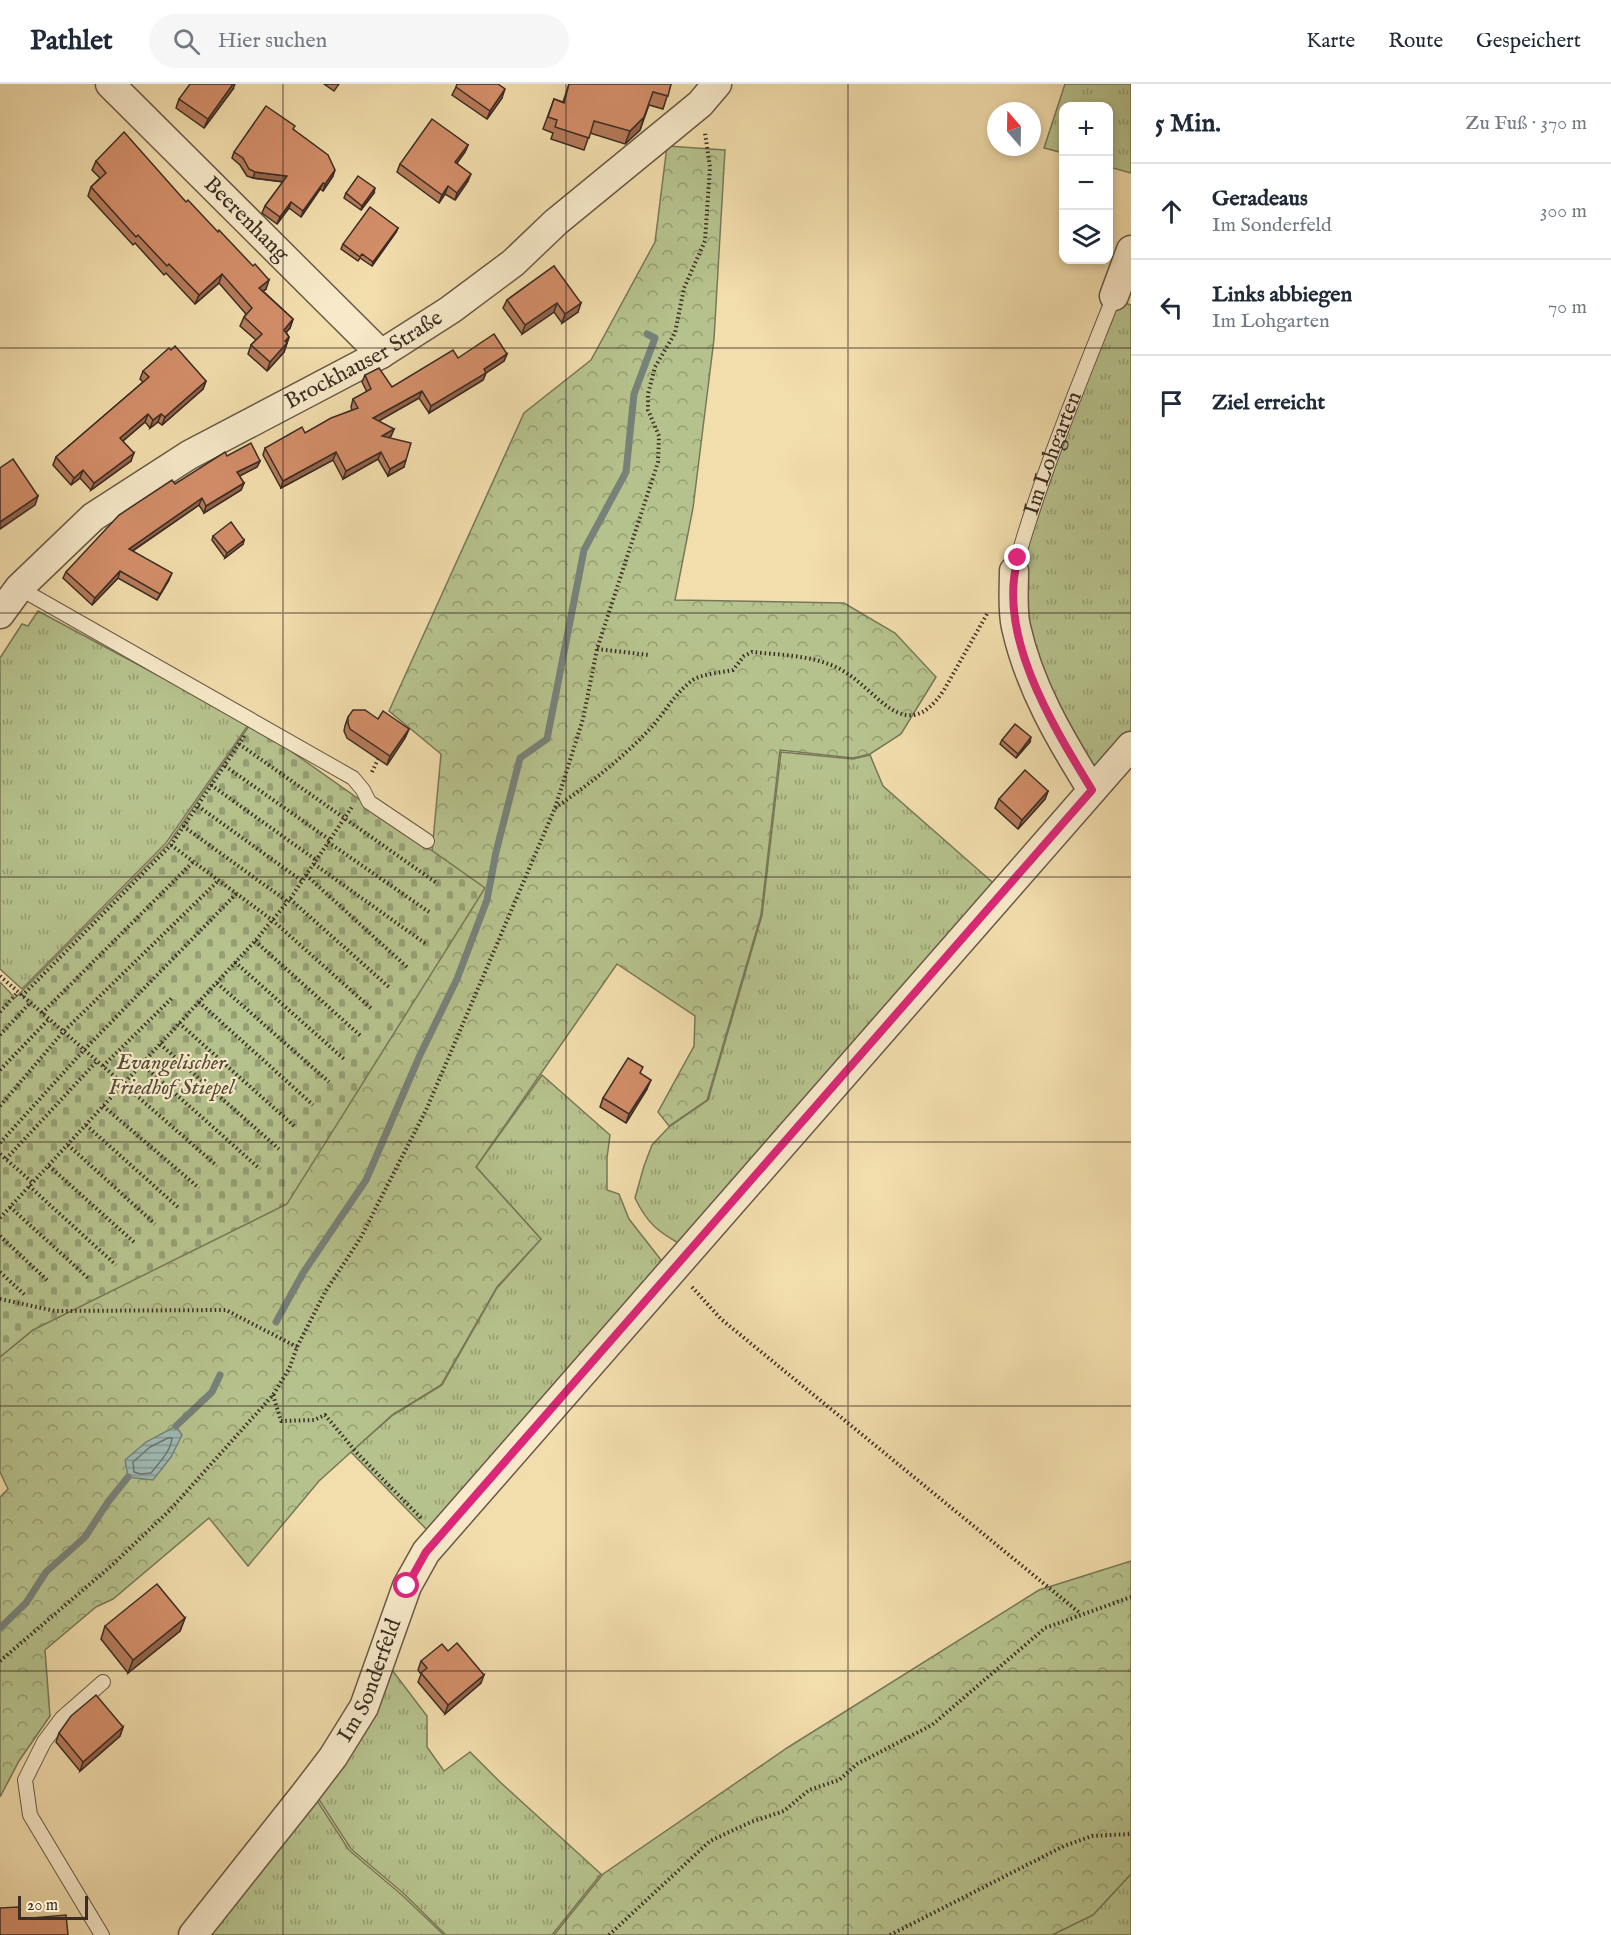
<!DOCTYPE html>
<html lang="de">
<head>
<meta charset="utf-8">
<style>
	:root { --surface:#fff; --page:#f6f6f7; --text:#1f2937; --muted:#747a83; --line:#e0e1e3 }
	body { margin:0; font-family:"IM FELL English",serif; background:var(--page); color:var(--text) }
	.controls { position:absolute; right:18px; top:18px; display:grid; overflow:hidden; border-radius:12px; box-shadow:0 3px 9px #0003 }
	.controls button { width:54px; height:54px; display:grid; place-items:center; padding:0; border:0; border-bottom:2px solid var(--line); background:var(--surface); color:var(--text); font:30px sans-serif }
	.compass { position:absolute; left:987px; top:18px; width:54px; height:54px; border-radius:50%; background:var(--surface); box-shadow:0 3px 9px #0003; rotate:340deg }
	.scale { position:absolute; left:18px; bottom:15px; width:70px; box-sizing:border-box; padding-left:6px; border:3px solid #3b2d24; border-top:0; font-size:16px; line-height:21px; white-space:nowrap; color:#3b2d24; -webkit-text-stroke:4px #f7e9c9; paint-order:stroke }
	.stop { position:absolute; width:18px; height:18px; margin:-14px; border:4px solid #db2777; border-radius:50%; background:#fff }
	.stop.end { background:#db2777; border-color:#fff; box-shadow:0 2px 6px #0008 }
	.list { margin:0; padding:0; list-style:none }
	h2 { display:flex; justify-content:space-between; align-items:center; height:78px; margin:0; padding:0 24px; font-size:26px }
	h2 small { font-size:20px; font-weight:400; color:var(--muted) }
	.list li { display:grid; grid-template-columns:39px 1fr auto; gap:18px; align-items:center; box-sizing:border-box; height:96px; padding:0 24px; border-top:2px solid var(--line) }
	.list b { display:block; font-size:22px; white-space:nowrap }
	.list p { margin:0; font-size:20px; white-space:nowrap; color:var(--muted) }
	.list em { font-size:20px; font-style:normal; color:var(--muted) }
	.icon { flex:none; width:33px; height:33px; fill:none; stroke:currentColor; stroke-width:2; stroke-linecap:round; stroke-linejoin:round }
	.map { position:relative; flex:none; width:1131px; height:1851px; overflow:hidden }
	header { display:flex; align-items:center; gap:36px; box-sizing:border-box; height:84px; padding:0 30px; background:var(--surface); border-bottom:2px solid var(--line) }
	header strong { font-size:28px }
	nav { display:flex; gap:33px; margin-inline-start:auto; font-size:21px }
	.search { width:420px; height:54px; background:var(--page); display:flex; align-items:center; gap:15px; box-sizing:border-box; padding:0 21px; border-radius:33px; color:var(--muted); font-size:22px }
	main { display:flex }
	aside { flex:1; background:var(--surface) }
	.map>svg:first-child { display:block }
	.grass { fill:url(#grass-tufts); stroke:#787858; stroke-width:1.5 }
	.forest { fill:url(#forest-crowns); stroke:#787858; stroke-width:1.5 }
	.cemetery { fill:url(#cemetery-stones); stroke:#787858; stroke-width:1.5 }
	.water { fill:url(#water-rules); stroke:#77827a; stroke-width:1.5 }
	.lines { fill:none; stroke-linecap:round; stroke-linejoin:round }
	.shore { stroke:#6d746c; stroke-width:1.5 }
	.stream { stroke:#77827a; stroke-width:7 }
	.lane-casing { stroke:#695946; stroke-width:16 }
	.street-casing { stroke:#695946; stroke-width:31 }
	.path { stroke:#3b2d24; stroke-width:4; stroke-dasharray:1.5 3; stroke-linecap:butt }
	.lane { stroke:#f7e9c9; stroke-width:14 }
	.street { stroke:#f7e9c9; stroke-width:28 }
	.wall { fill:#b57a5a; stroke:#3b2d24; stroke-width:1.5 }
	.shaded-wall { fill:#94634a; stroke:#3b2d24; stroke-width:1.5 }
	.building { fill:#d38e69; stroke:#3b2d24; stroke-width:1.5 }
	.route { stroke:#db2777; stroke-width:8 }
	.grid { fill:none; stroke:#3b2d24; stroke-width:1.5; stroke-opacity:0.55 }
	.labels { text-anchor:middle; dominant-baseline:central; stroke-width:4.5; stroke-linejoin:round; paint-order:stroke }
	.street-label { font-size:22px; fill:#3b2d24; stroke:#f7e9c9 }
	.park-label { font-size:22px; font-style:italic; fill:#544b39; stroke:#f7e9c9 }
</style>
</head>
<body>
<header>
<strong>Pathlet</strong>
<div class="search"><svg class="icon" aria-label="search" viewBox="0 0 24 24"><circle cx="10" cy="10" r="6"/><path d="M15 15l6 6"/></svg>Hier suchen</div>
<nav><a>Karte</a><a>Route</a><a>Gespeichert</a></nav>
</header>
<main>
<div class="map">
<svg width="1131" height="1851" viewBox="0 0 1131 1851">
	<defs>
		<pattern id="grass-tufts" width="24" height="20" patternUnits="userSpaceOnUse" patternTransform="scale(1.5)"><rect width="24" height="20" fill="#b6c28d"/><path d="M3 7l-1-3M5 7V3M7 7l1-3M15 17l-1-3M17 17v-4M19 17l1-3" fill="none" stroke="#959e73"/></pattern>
		<pattern id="forest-crowns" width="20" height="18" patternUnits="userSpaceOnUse" patternTransform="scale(1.5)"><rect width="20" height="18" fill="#b6c28d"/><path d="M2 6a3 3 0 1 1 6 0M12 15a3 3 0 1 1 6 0" fill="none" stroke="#959e73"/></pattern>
		<pattern id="cemetery-stones" width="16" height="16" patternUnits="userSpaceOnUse" patternTransform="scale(1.5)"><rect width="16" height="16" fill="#b6c28d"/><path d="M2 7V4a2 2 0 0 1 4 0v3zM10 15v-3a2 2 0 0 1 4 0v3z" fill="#959e73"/></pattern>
		<pattern id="water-rules" width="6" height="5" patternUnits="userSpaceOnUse" patternTransform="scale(1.5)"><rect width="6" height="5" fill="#9fbab4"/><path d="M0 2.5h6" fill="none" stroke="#839892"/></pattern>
	</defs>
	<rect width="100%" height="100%" fill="#f2ddac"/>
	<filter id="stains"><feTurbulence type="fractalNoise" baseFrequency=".00333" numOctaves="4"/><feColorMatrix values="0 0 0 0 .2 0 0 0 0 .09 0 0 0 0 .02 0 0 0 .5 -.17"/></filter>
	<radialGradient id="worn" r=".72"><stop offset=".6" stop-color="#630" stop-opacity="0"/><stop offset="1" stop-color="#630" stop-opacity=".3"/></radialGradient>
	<g class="grass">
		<path d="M1065,0H1131V89L1109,83L1108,22H1064L1063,69L1044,64Z"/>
		<path d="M1119,217L1131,221V652L1103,680L1092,681L1036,586L1021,488L1034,439L1063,358Z"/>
		<path d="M38,527L249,640L166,759L22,905L0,885V574L22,540L28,542Z"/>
		<path d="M781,668L853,675L870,671L883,702L999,804L682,1161C658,1148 647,1139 635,1114L644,1082L652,1061L669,1043L708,1016L762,831Z"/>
		<path d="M542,991L610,1051L607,1074V1106L619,1110L629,1135L665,1181L430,1449L351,1368L393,1331L442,1301L497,1204L541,1155L476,1083Z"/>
		<path d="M392,1586L427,1632V1663L444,1687L470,1668L500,1698L601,1790L552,1851H446L403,1809L351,1765L318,1714L367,1645Z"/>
		<path d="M316,1715L349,1766L402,1811L444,1851H203Z"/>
		<path d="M1131,1790V1851H1052L1093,1831Z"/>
	</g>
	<g class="forest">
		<path d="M667,62L725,66L714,255L693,424L675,516L844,519L895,549L936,593L901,650L870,670L853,674L780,666L761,831L707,1016L669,1042L658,1028L694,962L695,932L617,880L476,1083L541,1155L497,1203L441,1301L392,1331L319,1397L248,1482L209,1434L113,1515L96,1523L45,1566L50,1632L19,1677L0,1713V1413L8,1405L0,1388V1273L33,1246L484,804L432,768L441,670L389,627L524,329L591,276L655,158Z"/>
		<path d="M1131,1477V1790L1093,1831L1052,1851H554L603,1790L787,1664L1039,1506Z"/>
	</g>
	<path class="cemetery" d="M251,639L485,804L287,1120L33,1246L0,1273V898L15,914L168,760Z"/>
	<path class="water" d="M176,1342L182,1351L171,1373L153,1396L128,1393L125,1376L146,1358Z"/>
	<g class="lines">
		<path class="shore" d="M168,1354H172C171,1367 159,1379 151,1389L141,1390L134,1388L133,1378L150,1363Z"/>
		<g class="stream">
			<path d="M276,1238L303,1189L366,1096L420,971L457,895L487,816L496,768L520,674L547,655L584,466L626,388L634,310L655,254L647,250"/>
			<path d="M176,1342L212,1308L220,1291"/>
			<path d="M0,1544L26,1519L46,1488L85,1453L108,1418L128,1393"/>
		</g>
		<defs>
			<g id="lane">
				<path id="s1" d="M1014,487C1040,393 1078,303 1114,212"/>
				<path d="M19,504L353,694L363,706L369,718L427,757"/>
				<path d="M102,1851L30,1731L25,1696L44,1658L62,1634L103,1598"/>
			</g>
			<g id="street">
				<path id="s2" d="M110,0L381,270"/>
				<path d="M1114,212L1131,166"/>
				<path d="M1014,487C1014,505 1012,526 1016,543C1029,602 1060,655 1092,706"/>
				<path id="s3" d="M0,530L19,504L93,433L189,371L381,270L450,226L513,179L556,138L700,20L717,0"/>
				<path id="s4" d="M193,1851L304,1711L333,1673L364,1623L407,1502L426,1468L1131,662"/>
			</g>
		</defs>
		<use href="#lane" class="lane-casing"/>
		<use href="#street" class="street-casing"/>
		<g class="path">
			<path d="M597,565L649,571"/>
			<path d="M239,660L438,800"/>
			<path d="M225,682L330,756"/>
			<path d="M372,688L378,675"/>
			<path d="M211,701L316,776"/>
			<path d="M198,722L302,797"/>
			<path d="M555,724C588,701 619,677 647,648C663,632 675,608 693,596C705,589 720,589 733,586L744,572L752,568C781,571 811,571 838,584C877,603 904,666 944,606L987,530"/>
			<path d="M183,742L288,818"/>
			<path d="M328,758L429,828"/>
			<path d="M171,761L272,836L372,925"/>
			<path d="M314,780L426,860"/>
			<path d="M306,791L407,883"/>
			<path d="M290,815L390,904"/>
			<path d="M255,857L362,953"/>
			<path d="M235,878L345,976"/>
			<path d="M0,892L217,1082"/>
			<path d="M217,899L329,998"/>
			<path d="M22,912L171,761L245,651"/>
			<path d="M199,918L313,1021"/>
			<path d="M0,928L18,908"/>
			<path d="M42,929L194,777"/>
			<path d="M179,939L294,1042"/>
			<path d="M0,951L30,919"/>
			<path d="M160,960L279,1065"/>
			<path d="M142,980L260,1085"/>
			<path d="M103,982L172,914"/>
			<path d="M0,986L49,935"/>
			<path d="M0,1022L63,948L219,796"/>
			<path d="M103,1022L199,1104"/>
			<path d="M86,1041L180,1125"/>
			<path d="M0,1059L84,966L237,809"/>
			<path d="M68,1061L155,1140"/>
			<path d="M0,1070L33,1099"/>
			<path d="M6,1075L97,977"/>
			<path d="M49,1082L136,1160"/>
			<path d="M29,1102L116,1181"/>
			<path d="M10,1123L88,1194"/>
			<path d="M0,1134L255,857L290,815L352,723"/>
			<path d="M0,1152L47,1196"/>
			<path d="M0,1188L26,1212"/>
			<path d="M692,1203L721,1235L1081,1530"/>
			<path d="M0,1215L55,1227L226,1226L297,1263"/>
			<path d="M273,1311L281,1337L314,1336L325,1331L357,1369L422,1435"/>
			<path d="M0,1577L111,1482L169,1427L273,1311L289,1285L297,1263L325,1208L360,1155L427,1024L555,724L583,635L597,565L658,378L659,352L648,326V310L655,283L675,249L684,204L705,157L710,83L705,49"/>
			<path d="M609,1851L710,1757L751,1738L784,1727L809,1706L839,1696L857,1680L932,1641L1045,1544L1131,1513"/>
			<path d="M890,1851L1064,1762L1092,1752L1131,1750"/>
		</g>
		<use href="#lane" class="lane"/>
		<use href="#street" class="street"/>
	</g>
	<g class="wall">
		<path d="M324,0H339L334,7Z"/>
		<path d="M569,0H671L663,25L649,21L640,46L625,60L590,49L584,66L551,55L553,49L543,45L554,15L563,18Z"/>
		<path d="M456,3L502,14L487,35L452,11Z"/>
		<path d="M233,5L204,44L176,24L179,15Z"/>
		<path d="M293,45L333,92L323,107L320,105L301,133L289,124L277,140L262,129L265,122L283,98L253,94L247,92L240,81L232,74L234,68Z"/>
		<path d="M468,61L465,68L457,79L468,97L455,116L445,110L439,119L397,88L400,80Z"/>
		<path d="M96,77L186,118L266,205L263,207L293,235L290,244L286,248L289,253L284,268L267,287L248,270L251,261L256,256L240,242L244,233L246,230L219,199L195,220L166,189L164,191L135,159L133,161L88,112L91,103L100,94L92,86Z"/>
		<path d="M346,109H374L361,126L344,114Z"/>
		<path d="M398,144L396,148L372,182L360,174L358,177L341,165L343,160Z"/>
		<path d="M554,182L578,228L562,239L554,228L522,250L503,224L507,216Z"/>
		<path d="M507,270L504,277L486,289L483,296L429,329L419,314L378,337L394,345L391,352L389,354L404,383L388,392L378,375L343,395L333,376L281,404L263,371L265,364L305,349L352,326L351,323L353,315L367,308L362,298L365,291L392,303L458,274Z"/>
		<path d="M143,287L206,297L203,305L162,341L158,338L150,344L145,338L123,357L131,377L91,406L80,394L71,401L53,381L56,373L143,298L140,295Z"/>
		<path d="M227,372L260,377L257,383L239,392L244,399L241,406L204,429L199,421L133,467L169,496L157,516L118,494L92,521L63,494L66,488L175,400Z"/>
		<path d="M213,452L244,456L243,460L225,474L212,456Z"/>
		<path d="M348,633L378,635L409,645L405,654L387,681L347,654L344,647L345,642Z"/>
		<path d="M1002,656L1030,658L1016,674L1000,660Z"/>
		<path d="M1048,707L1045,715L1018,745L995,724L999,715Z"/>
		<path d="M641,990L647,1005L626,1039L600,1023L603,1014Z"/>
		<path d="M185,1534L180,1547L128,1589L101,1555L105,1542Z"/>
		<path d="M448,1567L481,1599L445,1630L418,1598L421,1590L418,1586L421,1577Z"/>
		<path d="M123,1643L120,1652L80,1687L56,1658L59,1649Z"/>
	</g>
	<g class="shaded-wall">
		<path d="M233,0H235L233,5L204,44L208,35Z"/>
		<path d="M505,5L502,14L487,35L490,27Z"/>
		<path d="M644,33L640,46L625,60L630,47Z"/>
		<path d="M468,61L465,68L452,86L455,78Z"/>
		<path d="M335,86L333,92L323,107L325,100Z"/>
		<path d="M255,88L287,92L285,98L253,94Z"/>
		<path d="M471,90L468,97L455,116L457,109Z"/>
		<path d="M323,99L320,105L301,133L303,127Z"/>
		<path d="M448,102L445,110L439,119L442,111Z"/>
		<path d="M375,104L374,109L361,126L362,122Z"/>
		<path d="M291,118L289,124L277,140L280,133Z"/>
		<path d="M398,144L396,148L372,182L373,178Z"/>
		<path d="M222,190L219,199L195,220L199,211Z"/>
		<path d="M269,196L266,205L256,213L259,204Z"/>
		<path d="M557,219L554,228L522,250L525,241Z"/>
		<path d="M581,219L578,228L562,239L565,230Z"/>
		<path d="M293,235L290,244L281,254L284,246Z"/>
		<path d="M289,253L284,268L267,287L270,278Z"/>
		<path d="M507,270L504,277L486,289L483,296L429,329L431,322L484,285Z"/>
		<path d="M206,297L203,305L162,341L165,333Z"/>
		<path d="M422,307L419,314L370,342L373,334Z"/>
		<path d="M148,330L145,338L117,362L120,354Z"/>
		<path d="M161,330L158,338L150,344L153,336Z"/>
		<path d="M394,345L391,352L379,360L382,352Z"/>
		<path d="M336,368L333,376L281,404L283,397Z"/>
		<path d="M381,368L378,375L343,395L346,387Z"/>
		<path d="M134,369L131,377L91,406L94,399Z"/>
		<path d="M406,376L404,383L388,392L390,385Z"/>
		<path d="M260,377L257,383L234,395L237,388Z"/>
		<path d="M83,386L80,394L71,401L74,394Z"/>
		<path d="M244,399L241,406L204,429L206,422Z"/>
		<path d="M38,412L35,421L0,445V438Z"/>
		<path d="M202,414L199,421L126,471L129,465Z"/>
		<path d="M244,456L243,460L225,474L227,469Z"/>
		<path d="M120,487L118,494L92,521L95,514Z"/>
		<path d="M172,489L169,496L157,516L160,510Z"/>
		<path d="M409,645L405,654L387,681L390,672Z"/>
		<path d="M1031,653L1030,658L1016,674L1018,670Z"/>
		<path d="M1048,707L1045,715L1018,745L1022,736Z"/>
		<path d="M651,996L647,1005L626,1039L629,1030Z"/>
		<path d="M185,1534L180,1547L128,1589L133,1576Z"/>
		<path d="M484,1591L481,1599L445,1630L448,1621Z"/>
		<path d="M123,1643L120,1652L80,1687L83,1678Z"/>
	</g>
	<g class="building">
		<path d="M190,0H233L208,35L179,15Z"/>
		<path d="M457,0H498L505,5L490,27L456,3Z"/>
		<path d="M569,0H671L668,12L653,8L644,33L630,47L594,37L589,54L555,43L557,36L548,33L554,15L564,19Z"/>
		<path d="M266,22L295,42L293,45L328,71L335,86L325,100L323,99L303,127L291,118L280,133L265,122L287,92L255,88L249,85L243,74L234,68Z"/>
		<path d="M432,35L468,61L455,78L471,90L457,109L448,102L442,111L400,80Z"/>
		<path d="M124,48L186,118L188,116L218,148L219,146L253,182L255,180L269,196L259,204L293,235L284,246L289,253L285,257L287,259L270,278L251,261L262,250L244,233L252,224L222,190L199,211L169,180L167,182L138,151L136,153L91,103L106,89L96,77Z"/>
		<path d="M358,92L375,104L362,122L346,109Z"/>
		<path d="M370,123L398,144L373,178L362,170L360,173L343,160Z"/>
		<path d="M554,182L581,219L565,230L557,219L525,241L507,216Z"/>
		<path d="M494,250L507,270L484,285L486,289L431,322L422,307L373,334L394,345L382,352L411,359L406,376L390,385L381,368L346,387L336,368L283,397L265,364L302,343L305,349L331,334L358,324L353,315L371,305L365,291L379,284L392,303L453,266L458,274Z"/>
		<path d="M175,262L206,297L165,333L161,330L153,336L148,330L120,354L134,369L94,399L83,386L74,394L56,373L149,293L143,287L169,264L171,266Z"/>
		<path d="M251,359L260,377L237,388L244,399L206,422L202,414L129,465L172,489L160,510L120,487L95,514L66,488L119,431L172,396L175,400L225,368L227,372Z"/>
		<path d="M13,375L38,412L0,438V384Z"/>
		<path d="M231,438L244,456L227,469L213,452Z"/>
		<path d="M353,626H365L378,635L383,627L409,645L390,672L350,645L348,639V633Z"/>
		<path d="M1015,640L1031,653L1018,670L1002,656Z"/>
		<path d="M1025,686L1048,707L1022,736L999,715Z"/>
		<path d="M628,974L643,983L640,989L651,996L629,1030L603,1014Z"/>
		<path d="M157,1500L185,1534L133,1576L105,1542Z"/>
		<path d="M457,1559L484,1591L448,1621L421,1589L427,1584L421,1577L442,1560L448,1567Z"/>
		<path d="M96,1611L123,1643L83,1678L59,1649L71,1632Z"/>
		<path d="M19,1823L20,1835L66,1831L68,1851H0V1824Z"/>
	</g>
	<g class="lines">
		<path class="route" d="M407,1502L426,1468L1092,706C1053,642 996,551 1018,474"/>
	</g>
	<path class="grid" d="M283,0V1851M566,0V1851M848,0V1851M0,264H1131M0,529H1131M0,793H1131M0,1058H1131M0,1322H1131M0,1587H1131"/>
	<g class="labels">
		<g class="street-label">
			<text stroke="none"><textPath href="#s2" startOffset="192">Beerenhang</textPath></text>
			<text stroke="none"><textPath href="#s3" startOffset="448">Brockhauser Straße</textPath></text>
			<text stroke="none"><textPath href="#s1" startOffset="124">Im Lohgarten</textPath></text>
			<text stroke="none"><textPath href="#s4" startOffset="312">Im Sonderfeld</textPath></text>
		</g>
		<g class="park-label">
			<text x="171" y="979">Evangelischer<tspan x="171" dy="25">Friedhof Stiepel</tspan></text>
		</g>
	</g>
	<rect width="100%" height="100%" filter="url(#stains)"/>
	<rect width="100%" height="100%" fill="url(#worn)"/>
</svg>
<div class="controls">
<button>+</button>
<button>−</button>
<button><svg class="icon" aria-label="layers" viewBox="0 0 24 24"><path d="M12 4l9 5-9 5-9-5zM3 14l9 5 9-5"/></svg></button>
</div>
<svg class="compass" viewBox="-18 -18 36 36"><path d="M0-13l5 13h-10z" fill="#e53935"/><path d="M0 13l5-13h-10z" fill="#747a83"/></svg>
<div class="scale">20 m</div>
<div class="stop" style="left:407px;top:1502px"></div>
<div class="stop end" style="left:1018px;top:474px"></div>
</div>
<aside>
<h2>5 Min.<small>Zu Fuß · 370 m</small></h2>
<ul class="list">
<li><svg class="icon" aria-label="ahead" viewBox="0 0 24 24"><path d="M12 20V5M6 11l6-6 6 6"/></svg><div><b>Geradeaus</b><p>Im Sonderfeld</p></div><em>300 m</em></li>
<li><svg class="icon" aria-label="left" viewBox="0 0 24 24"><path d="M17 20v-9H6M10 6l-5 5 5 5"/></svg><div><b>Links abbiegen</b><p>Im Lohgarten</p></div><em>70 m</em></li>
<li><svg class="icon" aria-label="arrive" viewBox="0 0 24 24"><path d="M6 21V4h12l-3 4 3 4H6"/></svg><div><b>Ziel erreicht</b></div></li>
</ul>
</aside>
</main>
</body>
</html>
